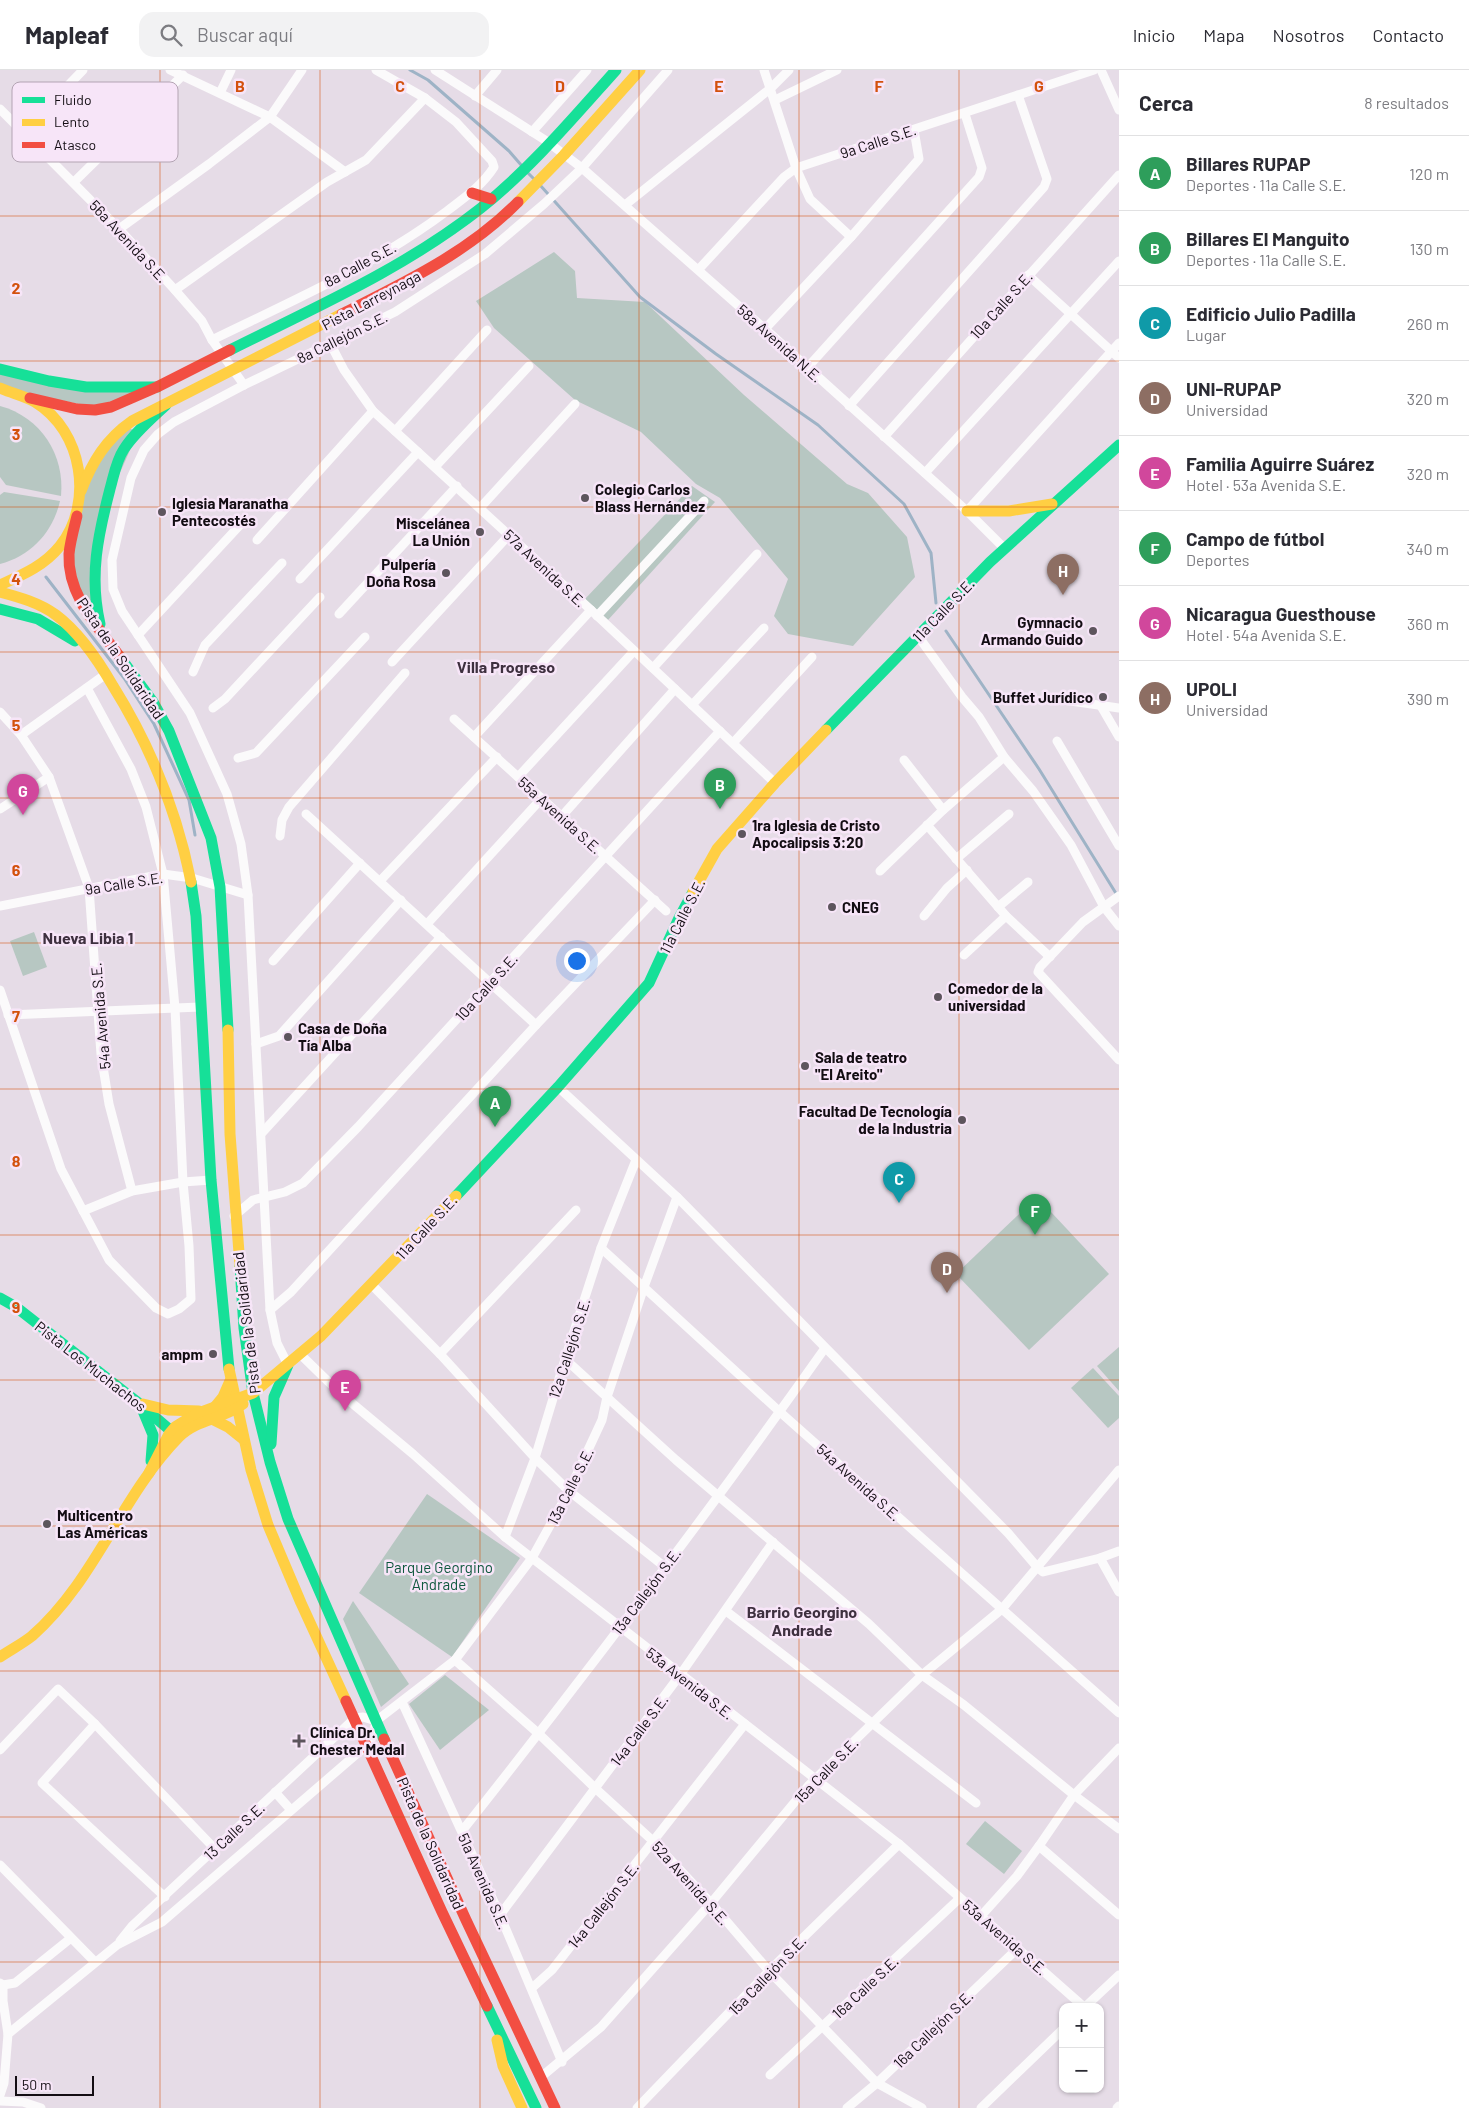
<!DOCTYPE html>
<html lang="es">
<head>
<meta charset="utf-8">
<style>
	:root { --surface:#fff; --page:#f2f2f3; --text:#2b2b33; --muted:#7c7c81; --line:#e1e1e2; --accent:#5d555d }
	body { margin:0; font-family:Barlow,sans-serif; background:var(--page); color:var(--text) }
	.controls { position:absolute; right:15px; bottom:15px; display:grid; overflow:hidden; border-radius:10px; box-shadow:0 1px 4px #0004 }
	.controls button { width:45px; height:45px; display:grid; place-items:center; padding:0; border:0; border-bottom:1px solid var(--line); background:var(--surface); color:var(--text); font:25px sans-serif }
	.scale { position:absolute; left:15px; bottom:12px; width:79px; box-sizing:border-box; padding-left:5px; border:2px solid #130d13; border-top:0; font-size:14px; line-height:18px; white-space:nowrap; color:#130d13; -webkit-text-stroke:4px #f7e5f8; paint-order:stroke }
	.you { position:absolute; left:576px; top:890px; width:18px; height:18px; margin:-12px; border:4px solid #fff; border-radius:50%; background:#1a73e8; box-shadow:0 0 0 8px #1a73e833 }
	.badge { display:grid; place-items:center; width:32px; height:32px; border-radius:50%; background:var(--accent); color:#fff; font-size:16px; font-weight:700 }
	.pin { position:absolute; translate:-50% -41px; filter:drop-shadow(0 1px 2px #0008) }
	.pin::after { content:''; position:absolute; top:26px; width:18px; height:15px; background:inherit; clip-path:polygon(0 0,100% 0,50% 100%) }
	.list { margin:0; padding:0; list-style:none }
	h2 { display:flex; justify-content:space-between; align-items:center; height:65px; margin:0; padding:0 20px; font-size:21px }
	h2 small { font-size:16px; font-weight:400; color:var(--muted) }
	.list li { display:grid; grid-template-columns:32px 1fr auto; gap:15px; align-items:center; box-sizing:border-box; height:75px; padding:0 20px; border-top:1px solid var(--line) }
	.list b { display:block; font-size:19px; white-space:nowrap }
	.list p { margin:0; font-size:16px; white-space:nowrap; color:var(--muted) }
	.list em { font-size:16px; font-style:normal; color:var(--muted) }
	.icon { flex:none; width:28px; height:28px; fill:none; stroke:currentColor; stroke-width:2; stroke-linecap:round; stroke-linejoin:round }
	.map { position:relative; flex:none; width:1119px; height:2038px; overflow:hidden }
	header { display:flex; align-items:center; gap:30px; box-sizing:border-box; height:70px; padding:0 25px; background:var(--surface); border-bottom:1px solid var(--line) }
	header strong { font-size:24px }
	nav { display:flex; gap:28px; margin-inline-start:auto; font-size:18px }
	.search { width:350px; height:45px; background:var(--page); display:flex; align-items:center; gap:12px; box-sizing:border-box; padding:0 18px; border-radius:15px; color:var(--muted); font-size:19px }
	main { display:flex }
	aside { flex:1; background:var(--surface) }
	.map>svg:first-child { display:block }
	.green { fill:#b7c7c2 }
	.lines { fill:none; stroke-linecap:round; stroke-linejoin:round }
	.stream { stroke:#9eb3c6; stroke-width:3 }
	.street { stroke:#fbfafb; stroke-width:9 }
	.fast { stroke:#16e098; stroke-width:11 }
	.slow { stroke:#ffcf43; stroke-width:11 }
	.jam { stroke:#f24e42; stroke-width:11 }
	.grid { fill:none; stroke:#d3510d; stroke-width:1; stroke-opacity:0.55 }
	.poi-dot { fill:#5d555d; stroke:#f7e5f8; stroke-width:2 }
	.labels { text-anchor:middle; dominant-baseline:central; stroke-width:5; stroke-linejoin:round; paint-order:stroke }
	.street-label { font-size:15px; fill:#130d13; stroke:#f7e5f8 }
	.poi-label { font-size:15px; font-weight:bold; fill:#130d13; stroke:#f7e5f8; text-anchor:start }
	.park-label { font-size:15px; fill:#0f583e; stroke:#f7e5f8 }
	.neighbourhood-label { font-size:16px; font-weight:bold; fill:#3e303f; stroke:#f7e5f8 }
	.key { fill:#f7e5f8; stroke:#b3a4b3; stroke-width:1 }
	.key-label { font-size:14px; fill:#130d13 }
	.grid-label { font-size:16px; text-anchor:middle; font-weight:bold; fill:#d3510d; stroke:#f7e5f8; stroke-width:5; stroke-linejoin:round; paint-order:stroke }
</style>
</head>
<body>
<header>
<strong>Mapleaf</strong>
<div class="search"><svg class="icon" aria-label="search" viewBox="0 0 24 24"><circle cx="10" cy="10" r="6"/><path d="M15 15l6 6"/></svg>Buscar aquí</div>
<nav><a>Inicio</a><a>Mapa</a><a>Nosotros</a><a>Contacto</a></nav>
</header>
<main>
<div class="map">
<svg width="1119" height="2038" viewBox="0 0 1119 2038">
	<rect width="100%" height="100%" fill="#e6dce7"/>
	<g class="green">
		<path d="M554,182L575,201L577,228L645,232L744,325L847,414L868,423L907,467L915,507L853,576L788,564L774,546L788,509L720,428L696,414L641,362L575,330L494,258L476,231Z"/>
		<path d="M0,299L58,314L157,317L104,339L0,318Z"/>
		<path d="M0,336C41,347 65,385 61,426L6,415L0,407Z"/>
		<path d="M124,356L138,362L103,441L96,538L83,536L71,507L81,421Z"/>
		<path d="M692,416L715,432L608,550L585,529Z"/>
		<path d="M4,422L60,431C53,462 31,486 0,494V425Z"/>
		<path d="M34,862L47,897L23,906L10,871Z"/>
		<path d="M1037,1127L1109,1204L1029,1280L956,1204Z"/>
		<path d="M1119,1277V1321L1097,1296Z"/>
		<path d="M1093,1298L1119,1326V1348L1108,1358L1071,1318Z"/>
		<path d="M427,1424L520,1488L452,1587L359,1523Z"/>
		<path d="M353,1531L409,1614L381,1637L343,1549Z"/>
		<path d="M445,1605L489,1640L440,1680L409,1634Z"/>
		<path d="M985,1751L1022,1781L1004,1804L966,1774Z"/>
	</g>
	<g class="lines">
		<g class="stream">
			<path d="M410,0L428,10L509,81L522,96"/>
			<path d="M526,101L536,111"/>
			<path d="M540,115L640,227L716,284L818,355L904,434L931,483L936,533"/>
			<path d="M46,507L124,608L154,654L189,730L195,765"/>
			<path d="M946,561L1039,699L1117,825"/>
		</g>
		<g class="street">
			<path d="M170,0L270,47L345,102"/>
			<path d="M435,0L545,70L582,98L765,259L967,441L1004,478"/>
			<path d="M764,0L796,98L810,129L851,167"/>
			<path d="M1101,0L1119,40"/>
			<path d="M220,23L231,0"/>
			<path d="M475,26L497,0"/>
			<path d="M775,30L837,0"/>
			<path d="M0,39L119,159L175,220L202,251L212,270L244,315"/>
			<path d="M23,62L83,0"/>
			<path d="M532,62L587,0"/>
			<path d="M74,112L183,5"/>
			<path d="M625,135L771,18L789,0"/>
			<path d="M119,159L209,94L270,47L302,0"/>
			<path d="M699,199L784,107L796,98L1094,0"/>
			<path d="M1028,205L1119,288"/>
			<path d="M175,220L327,112L366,90L425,28"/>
			<path d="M765,259L851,167L919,89L914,60"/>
			<path d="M212,270C292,231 375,195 447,141C464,128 482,116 494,97L492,91L456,52L425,28L376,0"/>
			<path d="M330,273L344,300L373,341L591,540L775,713"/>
			<path d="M807,298L979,107L982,98L965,44"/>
			<path d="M849,336L1044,117L1047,109L1018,25"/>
			<path d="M395,361L487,260"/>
			<path d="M884,367L1119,105"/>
			<path d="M435,397L529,296"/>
			<path d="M925,403L1119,191"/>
			<path d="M480,438L575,334"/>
			<path d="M967,441L1119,273"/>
			<path d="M257,470L373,341"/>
			<path d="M300,509L418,382"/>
			<path d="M339,544L457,416"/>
			<path d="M597,546L704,431"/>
			<path d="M138,565L240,455"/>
			<path d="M918,566L962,627L979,647L1004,687L1033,721L1071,775L1104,837L1119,856"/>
			<path d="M392,592L509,465"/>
			<path d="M653,598L757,484"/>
			<path d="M193,602L205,575L282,493"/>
			<path d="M1050,628L1119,638"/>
			<path d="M692,635L764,558"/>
			<path d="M1101,636L1119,667"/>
			<path d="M213,638L225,629L320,527"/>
			<path d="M0,642L21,665L49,707L89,818L101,984L109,1034L132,1121"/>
			<path d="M454,649L666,841"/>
			<path d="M21,665L106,604"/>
			<path d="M474,667L591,540"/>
			<path d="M1057,671L1119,776"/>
			<path d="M733,673L812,587"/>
			<path d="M238,688L256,683L365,567"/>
			<path d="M904,690L943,740"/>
			<path d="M518,707L634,581"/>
			<path d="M0,739L49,707"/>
			<path d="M306,744L536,955"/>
			<path d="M562,746L675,619"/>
			<path d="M927,755L1006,846L1050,887"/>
			<path d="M280,766L282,750L289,737L405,603"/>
			<path d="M956,789L1009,744"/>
			<path d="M880,801L943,740L1004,687"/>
			<path d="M380,811L497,687"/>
			<path d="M1119,826L1083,852L1040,897L1038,902L1119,990"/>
			<path d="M0,836L163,804L192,808L248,825"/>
			<path d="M998,837L1028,812"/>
			<path d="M924,846L947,818L967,800"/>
			<path d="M427,854L542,728"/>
			<path d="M964,885L1006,846"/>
			<path d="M273,891L360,793"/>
			<path d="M0,920L61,1099L109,1190L156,1238L168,1244L179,1239L191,1229L189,1176L183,1112L175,938L163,804L146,737L131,699L87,618"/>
			<path d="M8,945L200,937"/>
			<path d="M256,974L279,966L401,830"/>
			<path d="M558,1017L677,1127L1008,1463L1038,1498L1043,1502L1100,1488L1119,1481"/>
			<path d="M261,1064L441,867"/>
			<path d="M83,1141L132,1121L183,1112L211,1110"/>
			<path d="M234,1146L253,1130L285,1122L303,1113L358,1057L720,661"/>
			<path d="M601,1178L780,1342L1119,1643"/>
			<path d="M372,1215L440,1284L535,1388L569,1421L665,1497"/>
			<path d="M270,1240L291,1222L536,955L655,830"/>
			<path d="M300,1284L341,1324L413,1384L505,1467L899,1774L1084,1937"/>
			<path d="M440,1284L576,1140"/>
			<path d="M565,1289L676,1390L869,1554L922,1605L964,1635L1074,1725L1119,1759"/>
			<path d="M288,1295L277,1273L270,1240L248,825L241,774L227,724L190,643L122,541L113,519L112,490L131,408L144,380L158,364L174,352L244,315L395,242L485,184L544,134L582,98L668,0"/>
			<path d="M505,1467L535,1388L565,1289L601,1178L636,1090"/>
			<path d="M1100,1488L1119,1522"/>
			<path d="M726,1541L976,1733"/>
			<path d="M455,1590L539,1664L595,1718L653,1771L711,1833L769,1901L877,2013L922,2038"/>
			<path d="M402,1632L500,1845L562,1992"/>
			<path d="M376,1651L455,1590L532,1488L569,1421L602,1350L607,1327L644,1217L677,1127"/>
			<path d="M95,1654L42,1713L165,1827"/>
			<path d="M1119,1678L1074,1725L1039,1776L1119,1845"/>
			<path d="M0,1680L58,1619L95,1654L215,1779"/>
			<path d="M275,1722L291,1740"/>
			<path d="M462,1761C587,1603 709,1442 825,1278"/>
			<path d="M0,1795L95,1892"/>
			<path d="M500,1845L680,1605L773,1472"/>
			<path d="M981,1846L1017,1806L1039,1776"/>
			<path d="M120,1871L132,1856L355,1648L363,1647L376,1651"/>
			<path d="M0,1913L3,1915V1931L8,1964"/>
			<path d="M3,1915L15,1913L71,1868"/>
			<path d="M532,1918L552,1900L745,1654"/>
			<path d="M1085,1937L1119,1905"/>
			<path d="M770,2005L960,1828"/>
			<path d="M541,2007L601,1957L711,1833L808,1716L922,1605L1002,1539L1119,1400"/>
			<path d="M0,2025L4,2013L8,1964L117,1875L162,1852L367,1675L373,1666L376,1652"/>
			<path d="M0,2031L23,2032L41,2038"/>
			<path d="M637,2038L769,1901L899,1774"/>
			<path d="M847,2038L877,2013L1018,1878"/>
			<path d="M981,2038L1063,1959"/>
			<path d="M1117,2038L1119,2036"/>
		</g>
		<g class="fast">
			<path d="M230,280C316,237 405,198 481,138C531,98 573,48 616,0"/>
			<path d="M0,299L49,311L86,317H157"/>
			<path d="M0,539L38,549L75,571"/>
			<path d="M100,554C89,506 98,465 110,419C114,405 116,391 124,379C135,362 151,349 166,335"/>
			<path d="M120,587L153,632L169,661L211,768L220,817L228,960"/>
			<path d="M826,660L990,492L1119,375"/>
			<path d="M191,812L196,846L211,1110L229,1299"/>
			<path d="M456,1126L558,1017L649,913L679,848L693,822"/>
			<path d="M240,1196L244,1258L253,1323L270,1392L288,1449L384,1669"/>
			<path d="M0,1228L16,1237L136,1331L177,1366"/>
			<path d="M143,1341L153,1365L151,1391"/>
			<path d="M271,1374L274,1327L288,1295"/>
			<path d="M487,1936L536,2038"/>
		</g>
		<g class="slow">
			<path d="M518,132L564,85L640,0"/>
			<path d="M0,318C11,323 25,326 35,332C83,361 94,433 60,476C44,496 22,505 0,515"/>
			<path d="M81,421C92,392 106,369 132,351L342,244"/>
			<path d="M967,441H1009L1052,434"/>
			<path d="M0,522C19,527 40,533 56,545C80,563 98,590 113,616C151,677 177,741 191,812"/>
			<path d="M693,822L717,779L775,713L826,660"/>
			<path d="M228,960L230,1064L240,1196"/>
			<path d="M229,1299L251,1400L268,1455L301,1533L346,1631"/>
			<path d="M143,1334L168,1340L199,1341"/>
			<path d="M214,1338L223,1327L230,1311"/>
			<path d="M212,1349L228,1357L243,1369"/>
			<path d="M149,1403L169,1364L175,1357L196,1344L253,1323L321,1266L456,1126"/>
			<path d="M0,1587C10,1580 22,1574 32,1566C95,1511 121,1426 179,1367C197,1349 224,1349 243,1334"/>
			<path d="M497,1970L503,1996L522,2038"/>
		</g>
		<g class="jam">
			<path d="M472,123L491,129"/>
			<path d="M342,244C404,213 469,182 518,132"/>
			<path d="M30,328L77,339L95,340L111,337L157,317L230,280"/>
			<path d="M77,446C74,458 70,472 69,484C67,525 98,557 120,587"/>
			<path d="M346,1631L442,1842L487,1936"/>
			<path d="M384,1669L466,1850L555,2038"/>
		</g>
	</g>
	<path class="grid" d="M160,0V2038M320,0V2038M480,0V2038M639,0V2038M799,0V2038M959,0V2038M0,146H1119M0,291H1119M0,437H1119M0,582H1119M0,728H1119M0,873H1119M0,1019H1119M0,1165H1119M0,1310H1119M0,1456H1119M0,1601H1119M0,1747H1119M0,1892H1119"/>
	<g class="poi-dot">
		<circle cx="585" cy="428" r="5"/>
		<circle cx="162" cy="442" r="5"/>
		<circle cx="480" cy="462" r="5"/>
		<circle cx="446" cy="503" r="5"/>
		<circle cx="1093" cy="561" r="5"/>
		<circle cx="1103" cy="627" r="5"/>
		<circle cx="742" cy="764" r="5"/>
		<circle cx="832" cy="837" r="5"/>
		<circle cx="938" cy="927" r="5"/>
		<circle cx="288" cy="967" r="5"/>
		<circle cx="805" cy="996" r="5"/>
		<circle cx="962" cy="1050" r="5"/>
		<circle cx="213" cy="1284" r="5"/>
		<circle cx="47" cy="1454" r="5"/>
		<path d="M296.5 1663.5h5v5h5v5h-5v5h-5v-5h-5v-5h5z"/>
	</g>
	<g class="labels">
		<g class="street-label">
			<text transform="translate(878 71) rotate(-18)">9a Calle S.E.</text>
			<text transform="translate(129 171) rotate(47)">56a Avenida S.E.</text>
			<text transform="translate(360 194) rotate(-28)">8a Calle S.E.</text>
			<text transform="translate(371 230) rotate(-28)">Pista Larreynaga</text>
			<text transform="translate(1001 235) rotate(-48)">10a Calle S.E.</text>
			<text transform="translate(342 267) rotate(-26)">8a Callejón S.E.</text>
			<text transform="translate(780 273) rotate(42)">58a Avenida N.E.</text>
			<text transform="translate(545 498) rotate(43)">57a Avenida S.E.</text>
			<text transform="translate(943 540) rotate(-46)">11a Calle S.E.</text>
			<text transform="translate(121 588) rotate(56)">Pista de la Solidaridad</text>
			<text transform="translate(560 745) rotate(42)">55a Avenida S.E.</text>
			<text transform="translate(124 813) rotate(-9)">9a Calle S.E.</text>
			<text transform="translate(682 846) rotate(-63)">11a Calle S.E.</text>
			<text transform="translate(486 917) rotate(-48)">10a Calle S.E.</text>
			<text transform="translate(100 946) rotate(-95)">54a Avenida S.E.</text>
			<text transform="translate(426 1157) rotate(-47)">11a Calle S.E.</text>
			<text transform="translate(246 1253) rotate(-97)">Pista de la Solidaridad</text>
			<text transform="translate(569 1278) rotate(-72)">12a Callejón S.E.</text>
			<text transform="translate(91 1296) rotate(38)">Pista Los Muchachos</text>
			<text transform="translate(859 1412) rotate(42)">54a Avenida S.E.</text>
			<text transform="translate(570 1416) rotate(-63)">13a Calle S.E.</text>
			<text transform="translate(646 1521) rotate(-53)">13a Callejón S.E.</text>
			<text transform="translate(690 1613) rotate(38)">53a Avenida S.E.</text>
			<text transform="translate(639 1660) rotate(-53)">14a Calle S.E.</text>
			<text transform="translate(826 1700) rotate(-46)">15a Calle S.E.</text>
			<text transform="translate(234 1761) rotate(-43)">13 Calle S.E.</text>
			<text transform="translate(431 1773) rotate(66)">Pista de la Solidaridad</text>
			<text transform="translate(484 1811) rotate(66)">51a Avenida S.E.</text>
			<text transform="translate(691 1813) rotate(48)">52a Avenida S.E.</text>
			<text transform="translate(603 1835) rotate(-52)">14a Callejón S.E.</text>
			<text transform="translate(1005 1867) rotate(41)">53a Avenida S.E.</text>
			<text transform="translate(767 1905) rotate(-46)">15a Callejón S.E.</text>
			<text transform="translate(865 1917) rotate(-43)">16a Calle S.E.</text>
			<text transform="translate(933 1959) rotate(-44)">16a Callejón S.E.</text>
		</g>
		<g class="poi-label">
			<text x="595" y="419">Colegio Carlos<tspan x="595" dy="17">Blass Hernández</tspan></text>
			<text x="172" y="433">Iglesia Maranatha<tspan x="172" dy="17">Pentecostés</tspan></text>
			<text x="470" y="453" text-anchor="end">Miscelánea<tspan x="470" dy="17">La Unión</tspan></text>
			<text x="436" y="494" text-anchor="end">Pulpería<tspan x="436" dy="17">Doña Rosa</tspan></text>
			<text x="1083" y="552" text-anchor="end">Gymnacio<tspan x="1083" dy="17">Armando Guido</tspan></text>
			<text x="1093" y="627" text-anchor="end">Buffet Jurídico</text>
			<text x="752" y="755">1ra Iglesia de Cristo<tspan x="752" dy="17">Apocalipsis 3:20</tspan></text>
			<text x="842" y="837">CNEG</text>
			<text x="948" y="918">Comedor de la<tspan x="948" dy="17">universidad</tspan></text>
			<text x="298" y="958">Casa de Doña<tspan x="298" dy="17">Tía Alba</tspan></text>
			<text x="815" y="987">Sala de teatro<tspan x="815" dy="17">"El Areito"</tspan></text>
			<text x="952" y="1041" text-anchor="end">Facultad De Tecnología<tspan x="952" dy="17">de la Industria</tspan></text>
			<text x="203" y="1284" text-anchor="end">ampm</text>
			<text x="57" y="1445">Multicentro<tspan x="57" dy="17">Las Américas</tspan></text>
			<text x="310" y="1662">Clínica Dr.<tspan x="310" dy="17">Chester Medal</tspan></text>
		</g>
		<g class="park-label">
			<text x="439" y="1497">Parque Georgino<tspan x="439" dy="17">Andrade</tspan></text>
		</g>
		<g class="neighbourhood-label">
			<text x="506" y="596">Villa Progreso</text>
			<text x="88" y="867">Nueva Libia 1</text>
			<text x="802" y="1541">Barrio Georgino<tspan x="802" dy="18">Andrade</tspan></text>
		</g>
	</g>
	<rect x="12" y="12" width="166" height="80" rx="8" class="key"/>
	<rect x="22" y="27" width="23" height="6" fill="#16e098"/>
	<rect x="22" y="49" width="23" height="7" fill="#ffcf43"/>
	<rect x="22" y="72" width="23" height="6" fill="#f24e42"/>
	<g class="key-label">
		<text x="54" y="35">Fluido</text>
		<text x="54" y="57">Lento</text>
		<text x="54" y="80">Atasco</text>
	</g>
	<g class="grid-label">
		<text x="240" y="22">B</text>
		<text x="400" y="22">C</text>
		<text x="560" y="22">D</text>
		<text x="719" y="22">E</text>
		<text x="879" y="22">F</text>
		<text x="1039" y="22">G</text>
		<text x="16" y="224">2</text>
		<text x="16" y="370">3</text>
		<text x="16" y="515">4</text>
		<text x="16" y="661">5</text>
		<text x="16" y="806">6</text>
		<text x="16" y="952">7</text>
		<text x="16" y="1097">8</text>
		<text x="16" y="1243">9</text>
	</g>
</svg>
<div class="controls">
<button>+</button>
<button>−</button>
</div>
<div class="scale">50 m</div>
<div class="you"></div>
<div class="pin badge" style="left:495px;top:1057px;background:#2e9e5b">A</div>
<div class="pin badge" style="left:720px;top:739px;background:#2e9e5b">B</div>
<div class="pin badge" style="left:899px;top:1133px;background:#0f9aa8">C</div>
<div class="pin badge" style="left:947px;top:1223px;background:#8d6e63">D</div>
<div class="pin badge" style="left:345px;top:1341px;background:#d1479c">E</div>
<div class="pin badge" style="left:1035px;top:1165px;background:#2e9e5b">F</div>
<div class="pin badge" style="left:23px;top:745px;background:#d1479c">G</div>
<div class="pin badge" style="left:1063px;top:525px;background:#8d6e63">H</div>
</div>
<aside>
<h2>Cerca<small>8 resultados</small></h2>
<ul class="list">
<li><span class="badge" style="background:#2e9e5b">A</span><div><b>Billares RUPAP</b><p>Deportes · 11a Calle S.E.</p></div><em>120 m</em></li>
<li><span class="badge" style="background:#2e9e5b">B</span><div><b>Billares El Manguito</b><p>Deportes · 11a Calle S.E.</p></div><em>130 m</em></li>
<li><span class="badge" style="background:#0f9aa8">C</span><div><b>Edificio Julio Padilla</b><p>Lugar</p></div><em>260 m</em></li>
<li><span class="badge" style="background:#8d6e63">D</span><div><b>UNI-RUPAP</b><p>Universidad</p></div><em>320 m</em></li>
<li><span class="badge" style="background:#d1479c">E</span><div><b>Familia Aguirre Suárez</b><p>Hotel · 53a Avenida S.E.</p></div><em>320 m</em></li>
<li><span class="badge" style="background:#2e9e5b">F</span><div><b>Campo de fútbol</b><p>Deportes</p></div><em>340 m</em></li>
<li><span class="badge" style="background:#d1479c">G</span><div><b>Nicaragua Guesthouse</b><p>Hotel · 54a Avenida S.E.</p></div><em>360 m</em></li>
<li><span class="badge" style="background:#8d6e63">H</span><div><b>UPOLI</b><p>Universidad</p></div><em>390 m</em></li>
</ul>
</aside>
</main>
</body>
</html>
